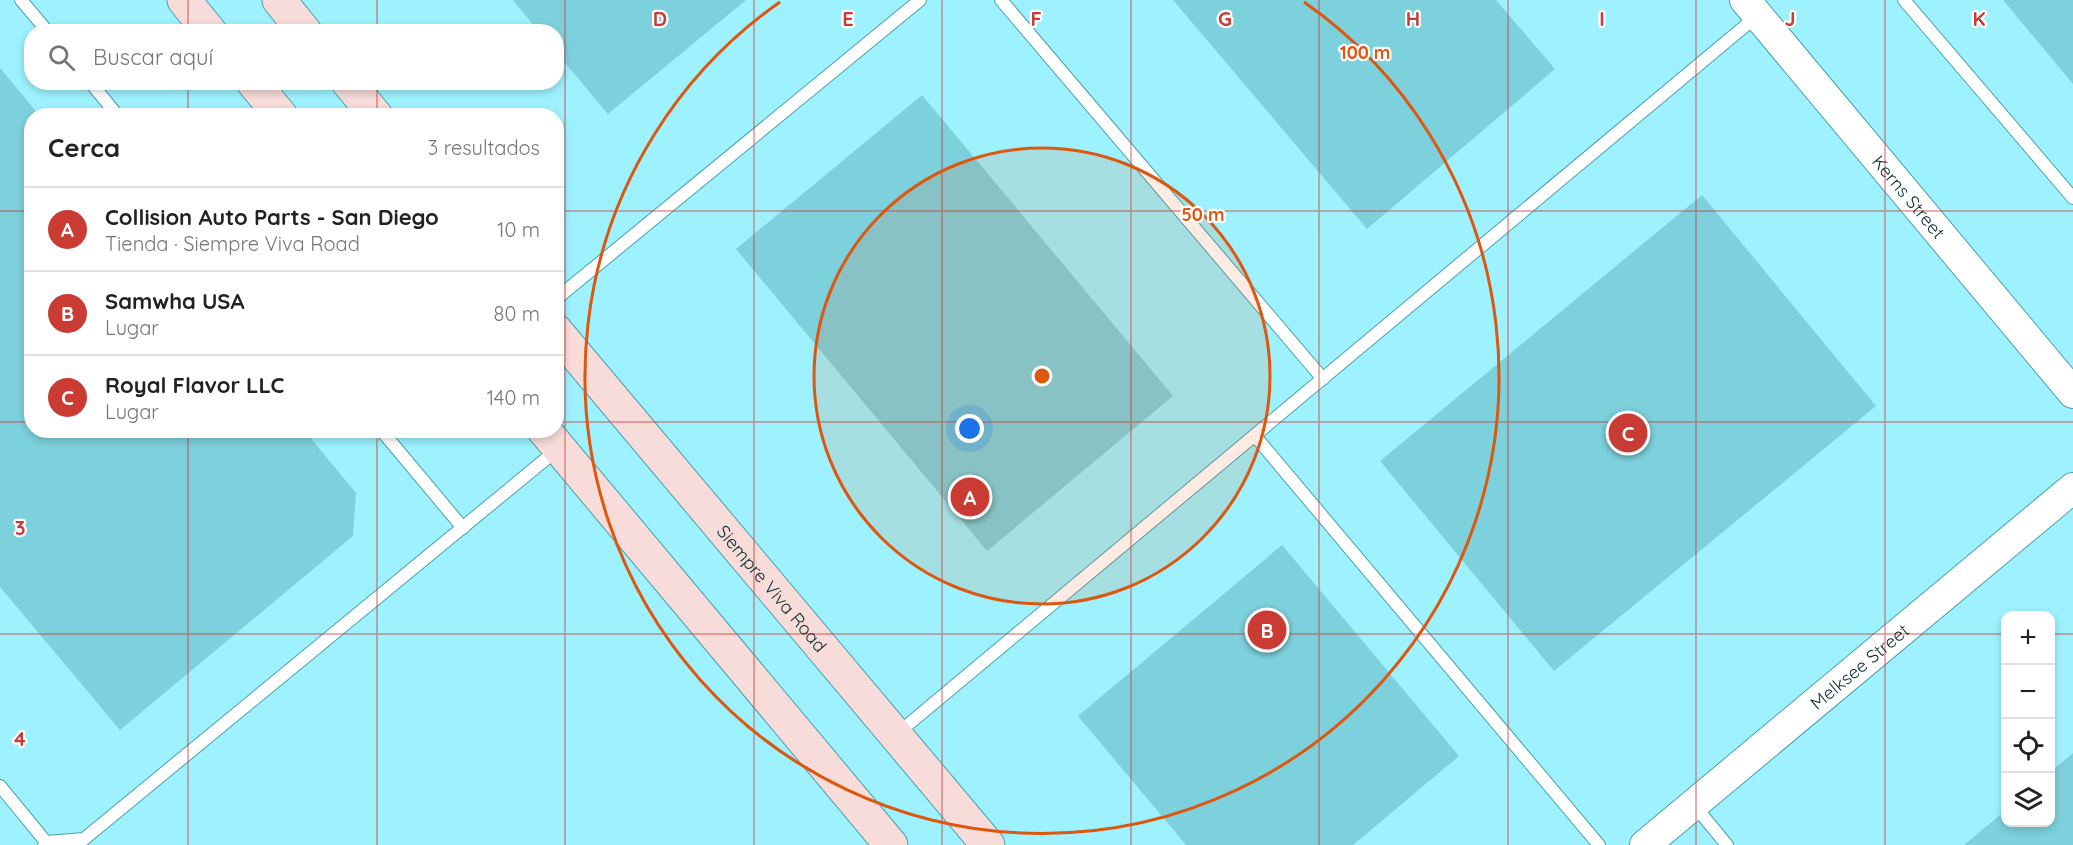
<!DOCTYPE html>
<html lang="es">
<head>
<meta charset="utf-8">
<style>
	:root { --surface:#fff; --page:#f2f2f2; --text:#222; --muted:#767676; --line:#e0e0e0; --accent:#c93b33 }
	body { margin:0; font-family:Quicksand,sans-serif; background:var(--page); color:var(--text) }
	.controls { position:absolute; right:18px; bottom:18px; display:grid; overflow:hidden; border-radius:12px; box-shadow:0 3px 9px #0003 }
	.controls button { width:54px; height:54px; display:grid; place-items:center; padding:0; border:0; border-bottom:2px solid var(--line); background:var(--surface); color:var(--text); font:30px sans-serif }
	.you { position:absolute; left:970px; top:429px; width:21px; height:21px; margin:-15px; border:4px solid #fff; border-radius:50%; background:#1a73e8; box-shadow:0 0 0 9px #1a73e833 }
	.badge { display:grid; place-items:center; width:39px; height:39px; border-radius:50%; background:var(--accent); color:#fff; font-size:20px; font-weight:700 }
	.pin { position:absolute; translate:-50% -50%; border:3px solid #fff; box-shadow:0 2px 6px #0006 }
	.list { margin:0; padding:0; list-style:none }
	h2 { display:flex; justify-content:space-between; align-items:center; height:78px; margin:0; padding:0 24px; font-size:26px }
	h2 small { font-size:20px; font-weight:400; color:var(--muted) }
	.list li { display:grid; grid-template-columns:39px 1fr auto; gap:18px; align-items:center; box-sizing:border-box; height:84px; padding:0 24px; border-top:2px solid var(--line) }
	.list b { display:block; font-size:22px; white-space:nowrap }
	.list p { margin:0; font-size:20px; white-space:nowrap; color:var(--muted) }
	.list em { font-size:20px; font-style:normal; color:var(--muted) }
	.icon { flex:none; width:33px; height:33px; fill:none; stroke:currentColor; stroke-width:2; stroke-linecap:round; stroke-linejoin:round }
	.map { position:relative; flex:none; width:2073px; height:845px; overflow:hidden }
	.search { position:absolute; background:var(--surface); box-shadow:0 3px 9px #0003; left:24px; top:24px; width:540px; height:66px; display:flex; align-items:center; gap:15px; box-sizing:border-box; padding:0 21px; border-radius:24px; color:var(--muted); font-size:22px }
	.panel { position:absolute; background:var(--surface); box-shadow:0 3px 9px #0003; left:24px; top:108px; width:540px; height:330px; border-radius:24px }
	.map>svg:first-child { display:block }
	.building { fill:#7dd1dd }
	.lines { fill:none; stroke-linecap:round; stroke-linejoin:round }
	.service-casing { stroke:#4ba0ac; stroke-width:14 }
	.tertiary-casing { stroke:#4ba0ac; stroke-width:32 }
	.secondary-casing { stroke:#4ba0ac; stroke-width:35 }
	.service { stroke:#fff; stroke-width:12 }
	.tertiary { stroke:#fff; stroke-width:30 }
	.secondary { stroke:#f7dcd9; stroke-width:33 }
	.grid { fill:none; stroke:#c93b33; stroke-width:1.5; stroke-opacity:0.55 }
	.ring { fill:none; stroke:#dd570e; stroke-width:3 }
	.labels { text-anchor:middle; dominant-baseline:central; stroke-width:4.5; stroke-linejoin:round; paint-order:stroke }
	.street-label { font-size:18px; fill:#082d32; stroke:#fff }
	.grid-label { font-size:20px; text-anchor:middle; font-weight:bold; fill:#c93b33; stroke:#fff; stroke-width:4.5; stroke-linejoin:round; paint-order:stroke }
	.centre { fill:#dd570e; stroke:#fff; stroke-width:3 }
	.ring-label { font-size:18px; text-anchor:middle; font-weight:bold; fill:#dd570e; stroke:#fff; stroke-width:4.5; stroke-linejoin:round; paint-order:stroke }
</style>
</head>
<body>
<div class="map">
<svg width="2073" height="845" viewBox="0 0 2073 845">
	<rect width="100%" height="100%" fill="#9ef2ff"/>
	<g class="building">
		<path d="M513,0H746L608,114L556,52V32H539Z"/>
		<path d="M1173,0H1496L1555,69L1367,229Z"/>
		<path d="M2003,0H2073V84Z"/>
		<path d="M0,68L40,116H32V430H304L356,493L353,536L120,730L0,587Z"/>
		<path d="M922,95L1173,396L987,551L736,249Z"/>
		<path d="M1702,195L1876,406L1554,671L1380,461Z"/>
		<path d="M1282,545L1459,756L1353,845H1186L1078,716Z"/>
		<path d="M2073,753V845H1964L2006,810V822H2050V772Z"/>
	</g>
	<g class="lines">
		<defs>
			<g id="service">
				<path d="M21,0L48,32"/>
				<path d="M1001,0L1323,379"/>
				<path d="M1904,0L2073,198"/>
				<path d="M90,82L118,116"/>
				<path d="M556,299L920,0"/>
				<path d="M381,430L463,528"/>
				<path d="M1255,436L1599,845"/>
				<path d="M898,733L1757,16"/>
				<path d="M0,786L46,842L44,845"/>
				<path d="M1694,805L1727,845"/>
				<path d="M46,842L84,839L558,449"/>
			</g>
			<g id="tertiary">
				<path id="s1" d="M1745,0L2073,393"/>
				<path id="s2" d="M1645,845L2073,488"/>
			</g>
			<g id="secondary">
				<path d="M184,0L210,32"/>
				<path d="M279,0L305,32"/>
				<path d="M253,82L281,116"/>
				<path d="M348,82L376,116"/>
				<path id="s3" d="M556,331L988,845"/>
				<path d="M544,430L891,845"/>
			</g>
		</defs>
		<use href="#service" class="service-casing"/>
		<use href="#tertiary" class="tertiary-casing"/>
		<use href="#secondary" class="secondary-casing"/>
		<use href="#service" class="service"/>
		<use href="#tertiary" class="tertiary"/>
		<use href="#secondary" class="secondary"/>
	</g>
	<path class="grid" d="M188,0V32M377,0V32M565,0V845M754,0V845M942,0V845M1131,0V845M1319,0V845M1508,0V845M1696,0V845M1885,0V845M188,82V116M377,82V116M0,211H32M556,211H2073M0,422H32M556,422H2073M188,430V845M377,430V845M0,634H2006M2050,634H2073"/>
	<circle cx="1042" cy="376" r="228" fill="#dd570e" fill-opacity=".12"/>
	<g class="ring">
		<circle cx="1042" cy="376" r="228"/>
		<path d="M1304 2A457 457 0 1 1 780 2"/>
	</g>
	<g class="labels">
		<g class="street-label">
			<text stroke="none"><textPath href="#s1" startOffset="256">Kerns Street</textPath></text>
			<text stroke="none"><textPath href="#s3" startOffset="336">Siempre Viva Road</textPath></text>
			<text stroke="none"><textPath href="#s2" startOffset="279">Melksee Street</textPath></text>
		</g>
	</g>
	<g class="grid-label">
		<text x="660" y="26">D</text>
		<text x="848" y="26">E</text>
		<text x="1036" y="26">F</text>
		<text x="1225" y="26">G</text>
		<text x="1413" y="26">H</text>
		<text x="1602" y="26">I</text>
		<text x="1790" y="26">J</text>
		<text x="1979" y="26">K</text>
		<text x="20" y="535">3</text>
		<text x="20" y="746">4</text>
	</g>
	<circle cx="1042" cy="376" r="9" class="centre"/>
	<g class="ring-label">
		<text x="1365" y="59">100 m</text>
		<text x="1203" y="221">50 m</text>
	</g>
</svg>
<div class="controls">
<button>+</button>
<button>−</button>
<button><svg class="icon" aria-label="locate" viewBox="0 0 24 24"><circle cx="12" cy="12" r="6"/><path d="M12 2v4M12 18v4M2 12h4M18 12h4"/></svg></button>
<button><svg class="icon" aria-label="layers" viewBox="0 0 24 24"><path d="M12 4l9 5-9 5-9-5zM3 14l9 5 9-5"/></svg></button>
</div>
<div class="you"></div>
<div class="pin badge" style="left:970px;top:497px">A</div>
<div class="pin badge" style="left:1267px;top:630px">B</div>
<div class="pin badge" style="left:1628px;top:433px">C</div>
<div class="search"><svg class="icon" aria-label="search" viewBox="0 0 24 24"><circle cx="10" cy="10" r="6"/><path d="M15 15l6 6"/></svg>Buscar aquí</div>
<section class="panel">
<h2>Cerca<small>3 resultados</small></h2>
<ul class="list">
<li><span class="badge">A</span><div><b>Collision Auto Parts - San Diego</b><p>Tienda · Siempre Viva Road</p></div><em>10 m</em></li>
<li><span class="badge">B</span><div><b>Samwha USA</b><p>Lugar</p></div><em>80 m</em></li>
<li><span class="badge">C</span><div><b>Royal Flavor LLC</b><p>Lugar</p></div><em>140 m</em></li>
</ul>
</section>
</div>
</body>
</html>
